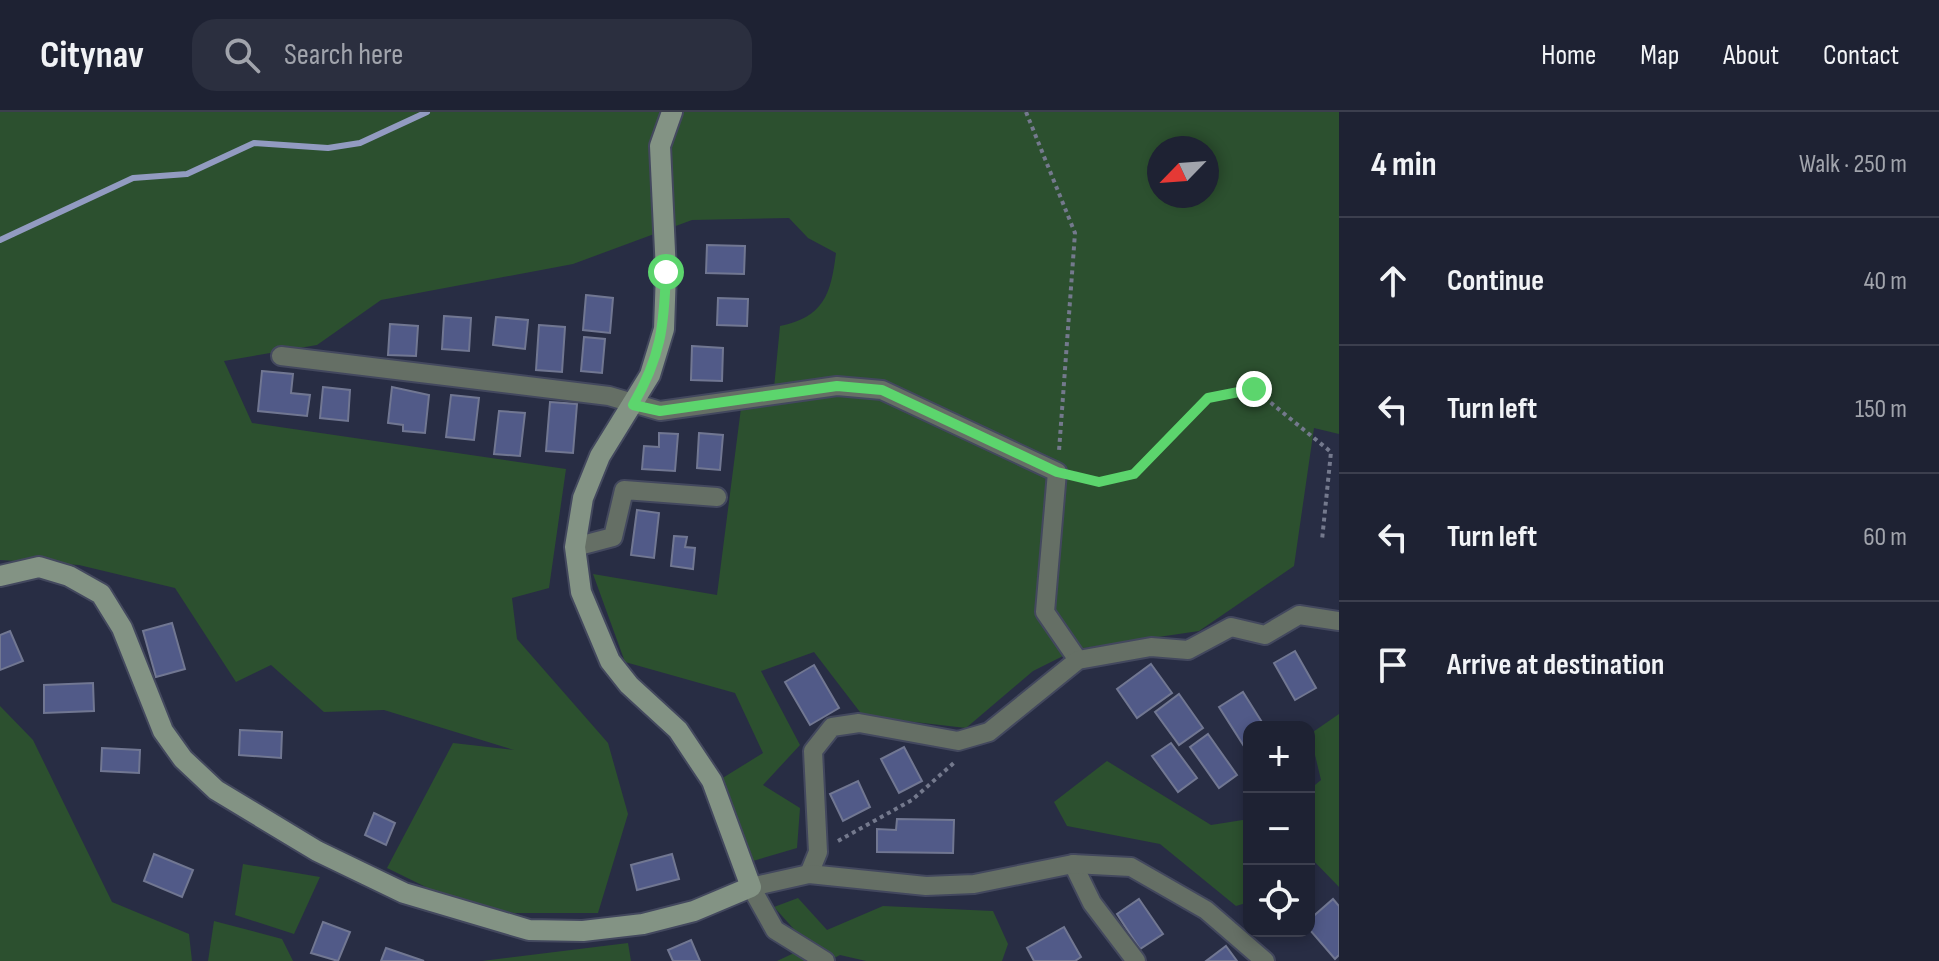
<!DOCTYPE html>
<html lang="en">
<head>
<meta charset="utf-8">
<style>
	:root { --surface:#1e2233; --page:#2b2f3f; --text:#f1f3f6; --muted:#a1a4ac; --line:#3c3f4e }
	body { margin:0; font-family:"Sofia Sans Condensed",sans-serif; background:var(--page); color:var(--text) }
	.controls { position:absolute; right:24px; bottom:24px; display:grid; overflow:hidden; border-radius:16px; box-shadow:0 4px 12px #0003 }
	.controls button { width:72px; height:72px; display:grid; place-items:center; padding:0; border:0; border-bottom:2px solid var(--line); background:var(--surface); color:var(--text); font:40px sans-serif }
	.compass { position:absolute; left:1147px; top:24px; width:72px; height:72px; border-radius:50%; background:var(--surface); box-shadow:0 4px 12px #0003; rotate:245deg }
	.stop { position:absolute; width:24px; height:24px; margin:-18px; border:6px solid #5cd56d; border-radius:50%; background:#fff }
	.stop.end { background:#5cd56d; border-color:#fff; box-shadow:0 2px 8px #0008 }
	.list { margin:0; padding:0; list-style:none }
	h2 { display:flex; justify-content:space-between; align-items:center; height:104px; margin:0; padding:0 32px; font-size:34px }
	h2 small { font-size:26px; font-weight:400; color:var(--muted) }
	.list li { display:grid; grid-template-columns:52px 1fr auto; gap:24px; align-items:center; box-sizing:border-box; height:128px; padding:0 32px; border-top:2px solid var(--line) }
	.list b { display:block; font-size:30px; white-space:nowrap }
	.list em { font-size:26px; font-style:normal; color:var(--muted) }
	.icon { flex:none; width:44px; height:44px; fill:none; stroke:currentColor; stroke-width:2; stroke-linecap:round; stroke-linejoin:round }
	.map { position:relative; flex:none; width:1339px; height:849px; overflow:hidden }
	header { display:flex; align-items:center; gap:48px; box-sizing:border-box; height:112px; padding:0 40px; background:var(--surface); border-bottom:2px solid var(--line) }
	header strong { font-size:38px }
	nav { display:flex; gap:44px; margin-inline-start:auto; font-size:28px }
	.search { width:560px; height:72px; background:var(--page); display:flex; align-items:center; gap:20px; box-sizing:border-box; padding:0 28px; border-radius:24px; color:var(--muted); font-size:30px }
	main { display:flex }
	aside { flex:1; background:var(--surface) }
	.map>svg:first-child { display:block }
	.green { fill:#2c502f; fill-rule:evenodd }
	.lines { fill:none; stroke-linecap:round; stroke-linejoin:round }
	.stream { stroke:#929bc1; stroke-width:6 }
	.building { fill:#515a88; stroke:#717792; stroke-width:2 }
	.street-casing { stroke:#43485e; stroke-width:22 }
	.secondary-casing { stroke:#43485e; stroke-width:24 }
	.path { stroke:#74798d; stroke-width:4; stroke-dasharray:4 4; stroke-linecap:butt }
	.street { stroke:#656f65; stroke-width:18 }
	.secondary { stroke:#839384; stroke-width:20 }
	.route { stroke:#5cd56d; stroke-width:10 }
</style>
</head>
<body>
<header>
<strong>Citynav</strong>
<div class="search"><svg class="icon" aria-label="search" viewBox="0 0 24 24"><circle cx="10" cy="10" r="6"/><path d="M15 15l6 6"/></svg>Search here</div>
<nav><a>Home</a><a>Map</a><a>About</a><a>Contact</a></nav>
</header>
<main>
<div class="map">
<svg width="1339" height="849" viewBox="0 0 1339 849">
	<rect width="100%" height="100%" fill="#282d44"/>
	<g class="green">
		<path d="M0,0H1339V322L1314,316L1294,454L1199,519L1077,537L1033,559L966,616L863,604L814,540L761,559L800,633L763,673L800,696L797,736L753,749L721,667L763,641L735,581L625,550L593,462L717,483L741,296L774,276L780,214C824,205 831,182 836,141L808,126L789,106L692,108L573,152L381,188L317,233L224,249L252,311L566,357L549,476L512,486L517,527L608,631L628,702L598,801H514L442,783L387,756L453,631L514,638L384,598L324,600L271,553L236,570L175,476L79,453L0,448ZM1159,36H1207V84H1159Z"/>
		<path d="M0,594L33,628L112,790L189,822L192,849H0Z"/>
		<path d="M1339,602V775L1309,744V678L1321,668L1310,622Z"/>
		<path d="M1107,649L1211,713L1249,707V790L1236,794L1160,732L1067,714L1054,690Z"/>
		<path d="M243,752L320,765L294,822L235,803Z"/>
		<path d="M798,786L827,818L883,794L993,799L1008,832L1002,849H866L840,843L828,849H777L809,834L774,795Z"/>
		<path d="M214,809L282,827L293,849H208Z"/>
		<path d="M628,831L631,849H482Z"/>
	</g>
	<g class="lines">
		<path class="stream" d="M0,128L133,66L187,62L254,31L328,36L360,31L427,0"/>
	</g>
	<g class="building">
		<path d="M707,133L745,134L744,162L706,161Z"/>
		<path d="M586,183L613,186L610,221L583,218Z"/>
		<path d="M718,186L748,187L747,214L717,213Z"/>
		<path d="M444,204L471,206L469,239L442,237Z"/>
		<path d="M496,205L528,208L525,237L493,233Z"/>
		<path d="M390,212L418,214L416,244L388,243Z"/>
		<path d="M539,213L565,215L562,260L536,258Z"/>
		<path d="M584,225L605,227L602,261L581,259Z"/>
		<path d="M692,234L723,236L722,269L691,268Z"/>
		<path d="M262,259L293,262L291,281L310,283L307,304L258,299Z"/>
		<path d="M323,275L350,278L348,309L320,306Z"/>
		<path d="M392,275L429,283L425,321L403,319V313L388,311Z"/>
		<path d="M451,283L479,286L474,328L446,325Z"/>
		<path d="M550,290L577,292L573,341L546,339Z"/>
		<path d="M499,299L525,301L520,344L494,342Z"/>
		<path d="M659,321L678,322L675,359L642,357L644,334L659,335Z"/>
		<path d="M699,321L723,323L720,358L697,356Z"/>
		<path d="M637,398L659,401L654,446L631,443Z"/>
		<path d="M674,424L687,425L685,435L695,436L693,457L671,454Z"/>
		<path d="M172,511L185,557L156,565L143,519Z"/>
		<path d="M10,519L23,549L0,558V523Z"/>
		<path d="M1295,539L1316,576L1295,588L1274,551Z"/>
		<path d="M1151,552L1172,581L1137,606L1117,577Z"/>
		<path d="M814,553L839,596L810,613L785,570Z"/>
		<path d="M93,571L94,599L44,601V573Z"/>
		<path d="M1243,580L1265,615H1249V642L1219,595Z"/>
		<path d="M1179,582L1203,616L1179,633L1155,600Z"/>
		<path d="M240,618L282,620L281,646L239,643Z"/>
		<path d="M1208,622L1237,663L1219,676L1190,635Z"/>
		<path d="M1171,631L1197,666L1178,680L1152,644Z"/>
		<path d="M904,635L922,669L899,681L881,647Z"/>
		<path d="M102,636L140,638L139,661L101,659Z"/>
		<path d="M858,669L870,695L843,709L830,682Z"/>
		<path d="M374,701L395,711L386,733L365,723Z"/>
		<path d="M897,707L954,708L953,741L877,740V717L896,718Z"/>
		<path d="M154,742L193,758L182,785L144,769Z"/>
		<path d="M672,742L679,767L637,778L631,753Z"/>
		<path d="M1139,787L1163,822L1140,837L1117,802Z"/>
		<path d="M1333,787L1339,794V843L1335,847L1309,817V808Z"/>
		<path d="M323,810L350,820L338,849L311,841Z"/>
		<path d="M1064,815L1081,845L1075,849H1034L1027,836Z"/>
		<path d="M691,828L700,849H673L668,838Z"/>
		<path d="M1226,834L1237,849H1206Z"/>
		<path d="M386,836L424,849H381Z"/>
	</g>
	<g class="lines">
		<defs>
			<g id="street">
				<path d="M281,244L609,284L660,299L837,274L882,278L1057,360L1045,500L1078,548"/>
				<path d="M575,435L613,425L624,378L717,385"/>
				<path d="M1073,752L1092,791L1136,849"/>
				<path d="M809,762L818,740L813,639L832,615L859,611L958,629L989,620L1078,548L1151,535L1188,538L1231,515L1265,523L1299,503L1339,509"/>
				<path d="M825,849L775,818L751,775L809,762L926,774L974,772L1073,752L1131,755L1206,798L1265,849"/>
			</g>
			<path id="secondary" d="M0,464L39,455L69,464L101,482L122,516L163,619L183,647L216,678L317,739L404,781L529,818L583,819L643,812L694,799L751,775L712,669L678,618L629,573L610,549L581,480L575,435L583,386L600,344L650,263L664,217L666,160L660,34L672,0"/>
		</defs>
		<use href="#street" class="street-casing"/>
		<use href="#secondary" class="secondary-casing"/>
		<g class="path">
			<path d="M1026,0L1075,121L1059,339"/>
			<path d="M1076,365C1147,381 1159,325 1206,288C1217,280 1240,280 1254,277L1331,340L1322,428"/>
			<path d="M838,729L912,688L956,649"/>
		</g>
		<use href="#street" class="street"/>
		<use href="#secondary" class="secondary"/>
	</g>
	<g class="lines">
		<path class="route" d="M666,160C664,215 661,244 633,293L660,299L837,274L882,278L1057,360L1099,370L1134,362L1208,286L1254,277"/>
	</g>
</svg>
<div class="controls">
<button>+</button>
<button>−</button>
<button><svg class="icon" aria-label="locate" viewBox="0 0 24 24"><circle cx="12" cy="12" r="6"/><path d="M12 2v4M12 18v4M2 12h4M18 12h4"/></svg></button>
</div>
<svg class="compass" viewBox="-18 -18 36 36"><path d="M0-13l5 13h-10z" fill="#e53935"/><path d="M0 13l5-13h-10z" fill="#a1a4ac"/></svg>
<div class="stop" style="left:666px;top:160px"></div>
<div class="stop end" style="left:1254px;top:277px"></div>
</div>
<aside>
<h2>4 min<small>Walk · 250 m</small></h2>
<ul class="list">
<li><svg class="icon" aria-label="ahead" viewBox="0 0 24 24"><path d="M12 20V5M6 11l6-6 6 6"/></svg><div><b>Continue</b></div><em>40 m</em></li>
<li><svg class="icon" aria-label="left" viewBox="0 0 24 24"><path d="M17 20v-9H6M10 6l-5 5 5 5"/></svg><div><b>Turn left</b></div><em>150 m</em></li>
<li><svg class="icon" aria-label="left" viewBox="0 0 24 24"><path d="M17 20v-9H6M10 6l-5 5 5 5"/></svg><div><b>Turn left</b></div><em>60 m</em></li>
<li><svg class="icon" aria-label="arrive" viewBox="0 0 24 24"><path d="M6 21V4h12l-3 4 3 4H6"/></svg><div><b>Arrive at destination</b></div></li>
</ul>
</aside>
</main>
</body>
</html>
